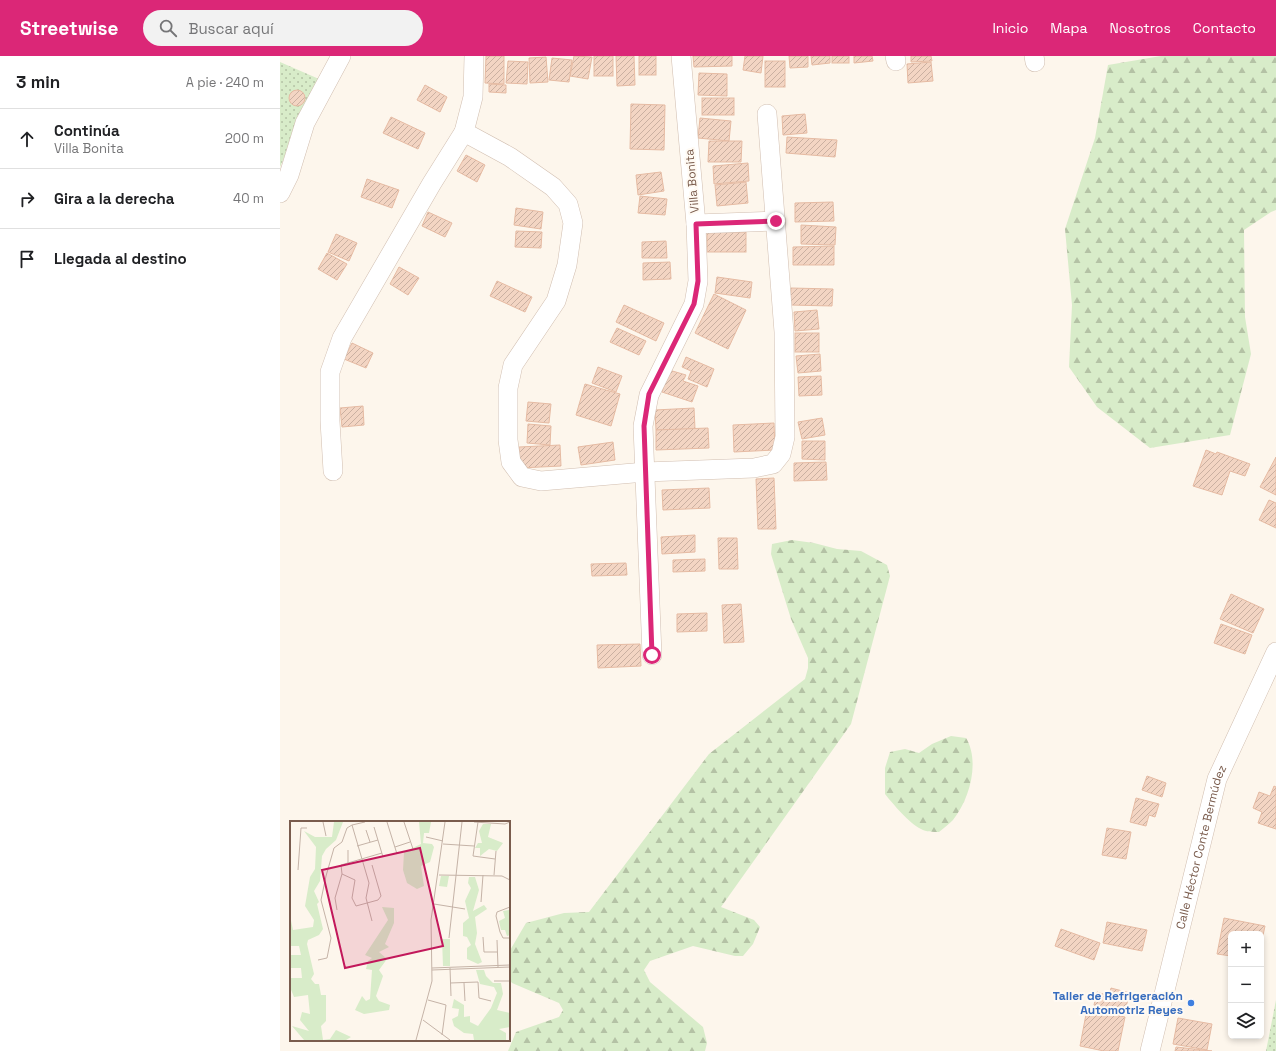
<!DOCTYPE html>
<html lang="es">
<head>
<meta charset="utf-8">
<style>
	:root { --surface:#fff; --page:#f2f2f2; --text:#202124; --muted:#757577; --line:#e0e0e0; --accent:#db2777 }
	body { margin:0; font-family:"Space Grotesk",sans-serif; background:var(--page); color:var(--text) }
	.controls { position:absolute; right:12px; bottom:12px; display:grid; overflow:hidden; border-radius:6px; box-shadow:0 2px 6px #0003 }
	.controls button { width:36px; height:36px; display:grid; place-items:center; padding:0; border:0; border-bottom:1px solid var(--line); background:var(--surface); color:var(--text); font:20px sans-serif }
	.stop { position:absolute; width:12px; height:12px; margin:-9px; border:3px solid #db2777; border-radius:50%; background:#fff }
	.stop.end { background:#db2777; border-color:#fff; box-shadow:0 1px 4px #0008 }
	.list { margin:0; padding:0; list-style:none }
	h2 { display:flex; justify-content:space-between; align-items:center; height:52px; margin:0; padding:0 16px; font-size:17px }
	h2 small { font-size:13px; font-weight:400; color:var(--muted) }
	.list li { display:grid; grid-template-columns:26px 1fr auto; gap:12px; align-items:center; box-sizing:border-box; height:60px; padding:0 16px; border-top:1px solid var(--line) }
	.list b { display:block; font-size:15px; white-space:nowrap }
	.list p { margin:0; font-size:13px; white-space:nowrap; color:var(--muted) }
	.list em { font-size:13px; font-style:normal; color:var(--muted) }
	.icon { flex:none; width:22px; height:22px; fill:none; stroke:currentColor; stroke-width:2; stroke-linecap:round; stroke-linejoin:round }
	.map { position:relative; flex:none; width:996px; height:995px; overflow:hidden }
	header { display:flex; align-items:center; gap:24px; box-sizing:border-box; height:56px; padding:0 20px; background:var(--accent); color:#fff }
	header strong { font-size:19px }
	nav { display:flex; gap:22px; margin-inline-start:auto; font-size:14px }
	.search { width:280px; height:36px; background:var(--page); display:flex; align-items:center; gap:10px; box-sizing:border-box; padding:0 14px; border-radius:22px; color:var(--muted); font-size:15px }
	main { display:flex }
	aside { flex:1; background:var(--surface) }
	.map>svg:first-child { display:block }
	.grass { fill:url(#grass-dots) }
	.forest { fill:url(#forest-firs) }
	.building { fill:url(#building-hatch); stroke:#e6bba3 }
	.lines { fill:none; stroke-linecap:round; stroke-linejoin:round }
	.minor-casing { stroke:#d1beb0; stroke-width:20 }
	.minor { stroke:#fff; stroke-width:19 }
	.route { stroke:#db2777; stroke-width:5 }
	.shop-dot { fill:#3f7fe0; stroke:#fffaf3; stroke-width:1.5 }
	.labels { text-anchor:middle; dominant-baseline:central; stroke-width:4; stroke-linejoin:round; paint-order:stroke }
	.street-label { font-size:12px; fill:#7a5c4d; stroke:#fffaf3 }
	.shop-label { font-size:12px; font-weight:bold; fill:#366cbe; stroke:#fffaf3; text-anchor:end }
	.inset-road { fill:none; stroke:#c5b3a7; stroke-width:1 }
	.view { fill:#c2185b; fill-opacity:0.15; stroke:#c2185b; stroke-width:2 }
	.inset-edge { fill:none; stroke:#7a5c4d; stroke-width:2 }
</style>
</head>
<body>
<header>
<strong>Streetwise</strong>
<div class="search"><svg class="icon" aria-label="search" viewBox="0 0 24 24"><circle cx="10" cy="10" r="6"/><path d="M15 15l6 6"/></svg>Buscar aquí</div>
<nav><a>Inicio</a><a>Mapa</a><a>Nosotros</a><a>Contacto</a></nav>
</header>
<main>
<aside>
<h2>3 min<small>A pie · 240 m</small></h2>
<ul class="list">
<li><svg class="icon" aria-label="ahead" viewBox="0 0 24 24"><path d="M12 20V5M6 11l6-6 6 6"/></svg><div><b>Continúa</b><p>Villa Bonita</p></div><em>200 m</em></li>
<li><svg class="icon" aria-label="right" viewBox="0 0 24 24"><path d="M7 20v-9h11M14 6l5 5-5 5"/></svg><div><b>Gira a la derecha</b></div><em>40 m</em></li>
<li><svg class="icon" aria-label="arrive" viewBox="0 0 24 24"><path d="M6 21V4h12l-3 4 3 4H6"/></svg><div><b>Llegada al destino</b></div></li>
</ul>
</aside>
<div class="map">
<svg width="996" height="995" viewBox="0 0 996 995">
	<defs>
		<pattern id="grass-dots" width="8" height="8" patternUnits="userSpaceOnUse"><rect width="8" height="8" fill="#d8ecc9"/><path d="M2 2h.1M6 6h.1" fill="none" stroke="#b4c2a5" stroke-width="1.8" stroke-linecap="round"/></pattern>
		<pattern id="forest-firs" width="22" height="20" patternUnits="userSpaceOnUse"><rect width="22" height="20" fill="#d8ecc9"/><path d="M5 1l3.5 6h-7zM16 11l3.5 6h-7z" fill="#b4c2a5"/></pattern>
		<pattern id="building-hatch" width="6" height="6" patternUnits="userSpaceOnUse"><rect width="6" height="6" fill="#f3d5c3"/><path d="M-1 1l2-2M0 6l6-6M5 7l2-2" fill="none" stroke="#cab0a1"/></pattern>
	</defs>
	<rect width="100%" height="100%" fill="#fdf6ec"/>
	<g class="grass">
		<path d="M0,6L39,23L0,111Z"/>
		<path d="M996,944V995H986Z"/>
	</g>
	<g class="forest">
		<path d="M881,0H996V154L991,156L964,174L965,261L971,298L950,379L870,392L817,351L789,311L792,249L785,173L815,82L828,9Z"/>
		<path d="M512,484L534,487L557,493L581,495L607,509L610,520L571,668L441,851L474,864L480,871L473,888L463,900H455L413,890L370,905L364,914L370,926L423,971L427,987L425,995H228L236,976L279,961L283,954L279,947L232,927L229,923V896L246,867L284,857L309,856L429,698L525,623L528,612V602L511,563L491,498L492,488Z"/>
		<path d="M671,680L686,682C700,705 690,743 673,764C669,768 664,772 659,776C653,776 646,776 641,773C629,767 613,748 605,738V712L610,696L625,693L639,697L652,688Z"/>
	</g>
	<g class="building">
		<path d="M206,0H224V28L205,27Z"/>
		<path d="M294,0L312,1L308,23L290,20Z"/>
		<rect x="314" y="0" width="19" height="20"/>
		<path d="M336,0H354L355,29L337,30Z"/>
		<rect x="359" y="0" width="17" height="19"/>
		<path d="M413,0H452V10L414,11Z"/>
		<path d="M465,0H483L481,17L463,14Z"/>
		<path d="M509,0H528V11L510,12Z"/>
		<path d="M531,0H550V7L532,9Z"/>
		<rect x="552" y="0" width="17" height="7"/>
		<path d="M574,0H592L593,5L574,7Z"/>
		<path d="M631,0H651L652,5L631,6Z"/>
		<path d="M266,1L268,26L250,27L249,2Z"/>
		<path d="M272,2L292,4L289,26L269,24Z"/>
		<path d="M228,5L248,6L247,28L226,27Z"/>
		<rect x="485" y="5" width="20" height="26"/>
		<path d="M651,6L653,25L628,27L627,8Z"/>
		<path d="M419,17L447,18V40L418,39Z"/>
		<path d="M209,28L226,29V37L209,36Z"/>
		<path d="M145,29L167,41L160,56L137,44Z"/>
		<circle cx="17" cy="42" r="8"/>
		<rect x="422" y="42" width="32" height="17"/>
		<path d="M351,48L385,49L384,94L350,93Z"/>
		<path d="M525,58L527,77L503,79L502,60Z"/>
		<path d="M111,61L145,77L138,93L103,77Z"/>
		<path d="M420,62L451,65L449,85L418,82Z"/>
		<path d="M507,81L557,84L555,101L506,97Z"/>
		<path d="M429,85H462L461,106H428Z"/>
		<path d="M186,99L205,109L197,126L177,115Z"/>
		<path d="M468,107L469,125L434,128L433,110Z"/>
		<path d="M381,116L384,135L358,139L356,119Z"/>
		<path d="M87,123L119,134L112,152L81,141Z"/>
		<path d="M466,126L468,147L437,150L435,129Z"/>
		<path d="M360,140L387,143L385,159L358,157Z"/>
		<path d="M553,146L554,165L515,166V147Z"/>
		<path d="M236,152L263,156L261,173L234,169Z"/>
		<path d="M148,156L172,167L165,181L142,170Z"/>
		<path d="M521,169L556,171L555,189L521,188Z"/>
		<path d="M236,175L262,176L261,192L235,191Z"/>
		<rect x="427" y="176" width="39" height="20"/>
		<path d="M56,178L77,187L69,205L48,196Z"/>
		<path d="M386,185L387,202H362V186Z"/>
		<path d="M554,190V209H513V191Z"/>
		<path d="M47,197L67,208L57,224L38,213Z"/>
		<path d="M390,206L391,223L363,224V207Z"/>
		<path d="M119,211L139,222L128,239L110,228Z"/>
		<path d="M437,221L472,226L470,242L435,237Z"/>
		<path d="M217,225L252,241L245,256L210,240Z"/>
		<path d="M511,232L553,233L552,250L510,249Z"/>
		<path d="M434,238L466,254L448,293L415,277Z"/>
		<path d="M344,249L384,267L376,285L336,266Z"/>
		<path d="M537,254L539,273L515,275L514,256Z"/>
		<path d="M337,272L366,285L359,299L330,286Z"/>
		<rect x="515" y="277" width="24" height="19"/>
		<path d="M72,287L93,297L86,312L64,303Z"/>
		<path d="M540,298L541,315L518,317L516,300Z"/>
		<path d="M406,301L434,313L427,331L408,323L411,315L402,311Z"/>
		<path d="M318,311L342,320L336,336L312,327Z"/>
		<path d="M389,314L406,319L403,325L418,330L412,346L382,336Z"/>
		<path d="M541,320L542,339L519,340L518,321Z"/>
		<path d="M305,328L340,338L331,370L296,359Z"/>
		<path d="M248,346L271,348L269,367L246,365Z"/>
		<path d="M83,350L84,369L62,371L60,352Z"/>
		<path d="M414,352L415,373L376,374L375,354Z"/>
		<path d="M542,362L545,379L522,383L518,366Z"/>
		<path d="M494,367L495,394L454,396L453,369Z"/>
		<path d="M248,368L271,370L270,389L247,387Z"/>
		<path d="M428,372L429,392L376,394V374Z"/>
		<path d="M522,385H545V404L522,403Z"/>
		<path d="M333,386L335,404L301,409L298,391Z"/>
		<path d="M280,389L281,410L240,412L239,391Z"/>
		<path d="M926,394L936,398L937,396L970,408L965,420L950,415L942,439L913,430Z"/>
		<path d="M996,401V439L980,431Z"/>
		<path d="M546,406L547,424L514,425V407Z"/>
		<path d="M494,422L496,473H478L476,423Z"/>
		<path d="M429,432L430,452L383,454L382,434Z"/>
		<path d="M989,444L996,447V472L979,464Z"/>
		<path d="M415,479V496L382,498L381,481Z"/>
		<path d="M438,482H457L458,513H439Z"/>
		<path d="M425,503V515L393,516V504Z"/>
		<path d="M346,507L347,519L312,520L311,508Z"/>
		<path d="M951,538L984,553L973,577L940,563Z"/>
		<path d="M461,548L464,586L444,587L442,549Z"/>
		<path d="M427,557V575L397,576V558Z"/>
		<path d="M941,568L972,579L965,598L934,587Z"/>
		<path d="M360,588L361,610L318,612L317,589Z"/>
		<path d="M867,720L886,727L882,741L862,734Z"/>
		<path d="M994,730L996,731V773L978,767L982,756L973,752L979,736L990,740Z"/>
		<path d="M856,742L879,748L875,761L869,759L866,770L850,766Z"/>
		<path d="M827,772L851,776L846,803L822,799Z"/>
		<path d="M944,862L985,870L981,889V878H951V900L937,898Z"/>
		<path d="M827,866L867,874L862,895L823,887Z"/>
		<path d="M781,873L820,887L814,904L775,890Z"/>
		<path d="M831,932L850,937L844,957L814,949L817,936L829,940Z"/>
		<path d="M807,953L845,961L838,995H824L800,990Z"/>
		<path d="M898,962L932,968L927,994L893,988Z"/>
		<path d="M896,991L932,995H895Z"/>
	</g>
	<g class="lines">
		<defs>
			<g id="minor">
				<path d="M615,0L616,5"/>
				<path d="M754,0L755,6"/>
				<path d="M184,76L230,101L273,131L288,148L293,167L287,209L276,245L233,309L228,332V384L231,406L242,421L261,425L365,416L474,412L493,408L501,398L505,381L504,276L487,58"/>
				<path d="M0,137L9,119L25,67L61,0"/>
				<path d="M416,168L496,165"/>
				<path d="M53,415L50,365V316L62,282L152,127L184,76L193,41L194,0"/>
				<path d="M372,599L363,370L369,339L414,248L418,225L416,168L401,0"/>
				<path id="s1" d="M870,995L937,723L996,596"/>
			</g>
		</defs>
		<use href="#minor" class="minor-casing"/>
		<use href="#minor" class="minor"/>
	</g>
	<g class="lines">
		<path class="route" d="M372,599L364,370L369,338L414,248L418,225L416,168L496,165"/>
	</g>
	<circle class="shop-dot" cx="911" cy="947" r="4"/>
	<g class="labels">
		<g class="street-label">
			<text transform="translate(412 125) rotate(-95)">Villa Bonita</text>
			<text stroke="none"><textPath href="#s1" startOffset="210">Calle Héctor Conte Bermúdez</textPath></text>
		</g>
		<g class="shop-label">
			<text x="903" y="940">Taller de Refrigeración<tspan x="903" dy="14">Automotriz Reyes</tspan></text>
		</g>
	</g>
	<g transform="translate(10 765)">
		<rect width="220" height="220" fill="#fdf6ec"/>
		<path d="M152,118H160V145H153Z" fill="#d8ecc9"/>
		<path d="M44,1H53L46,19L36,28L32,35L30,60L24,70L29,81L27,83L33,108L29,114L18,119L17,123L24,153L21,158L25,163H29L31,174H36V200L31,205L33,219L40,218L46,209L61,216L56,219H14L2,205L19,210L10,199L12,191L20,193L18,174L4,176L0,166V157H12L11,147H0V134H11L9,125H0V95L3,109L23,106L24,99L15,85L20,56L25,48L26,26L14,10L25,16H42ZM129,1H141L139,12H134L133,22L142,23L144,26L140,41L131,45L134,65L127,68L117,62L113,49L114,31L131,23ZM193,3H201L198,16L213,22L207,30L199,28L190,35V27H185L188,22H192L189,10ZM179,56H185L189,69L183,90L194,84L197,88L185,96L187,112L185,123L192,141L188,143L177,138V127L181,124L177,116L173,115V102L179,97L175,80L181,67L178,62ZM92,86L104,87V102L95,123L99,126L89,131L97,138L89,149L93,155L86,175L89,180L100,184L99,189L74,193L65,189L72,175L76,180L80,178L82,149L76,148L78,140L82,137L75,134L98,99ZM219,89L220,114L217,115L215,109H211L209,100L215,97L213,90ZM186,149H194L196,155L203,162H211L213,173L207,189L220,192V206L209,208L216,212V219H184L183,213L174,212L164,205L162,198L168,195L169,188L162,187L164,178L174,184V196L180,195V201L188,205L201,187L207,172L204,166L190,163Z" fill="#d8ecc9"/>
		<path d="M151,55H159L157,66L149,65Z" fill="#d8ecc9"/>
		<path class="inset-road" d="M33,1L36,15M75,1L62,4L79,62L76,77L82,100M97,1L107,33M114,1L123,28M184,1L215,3L220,1M188,1L183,35L205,38M84,6L93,36M76,9L80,21M136,16L153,20M153,23L184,25M67,25L88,19M105,26L120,21M58,29V42M8,49L11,7H17M52,53L65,59L62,77L66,85L88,79L91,75L82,44M149,54L212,55L220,59M204,54L206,30M191,81L193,54M144,83L175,88M220,86L207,91L206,95L210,111L213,117H220M47,89L45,77L52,53L51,44L92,32M193,116L194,131H207M159,117L172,1M207,119L208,146M28,139L37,137L41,117L31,79L36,55L44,27L52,21L57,7L62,4M142,147L220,144M160,147L161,175M142,149L220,146M204,160H220M160,162L188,161L189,177L201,180M174,162L175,180M138,179L156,184L152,214M133,199L160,219M126,219L142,160L141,99L155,1"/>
		<path class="view" d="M130,27L153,125L55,147L32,49Z"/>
		<rect width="220" height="220" class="inset-edge"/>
	</g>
</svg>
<div class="controls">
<button>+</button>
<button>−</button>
<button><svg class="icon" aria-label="layers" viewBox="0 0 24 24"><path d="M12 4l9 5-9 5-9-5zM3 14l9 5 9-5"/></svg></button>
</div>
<div class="stop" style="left:372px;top:599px"></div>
<div class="stop end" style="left:496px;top:165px"></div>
</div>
</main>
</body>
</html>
